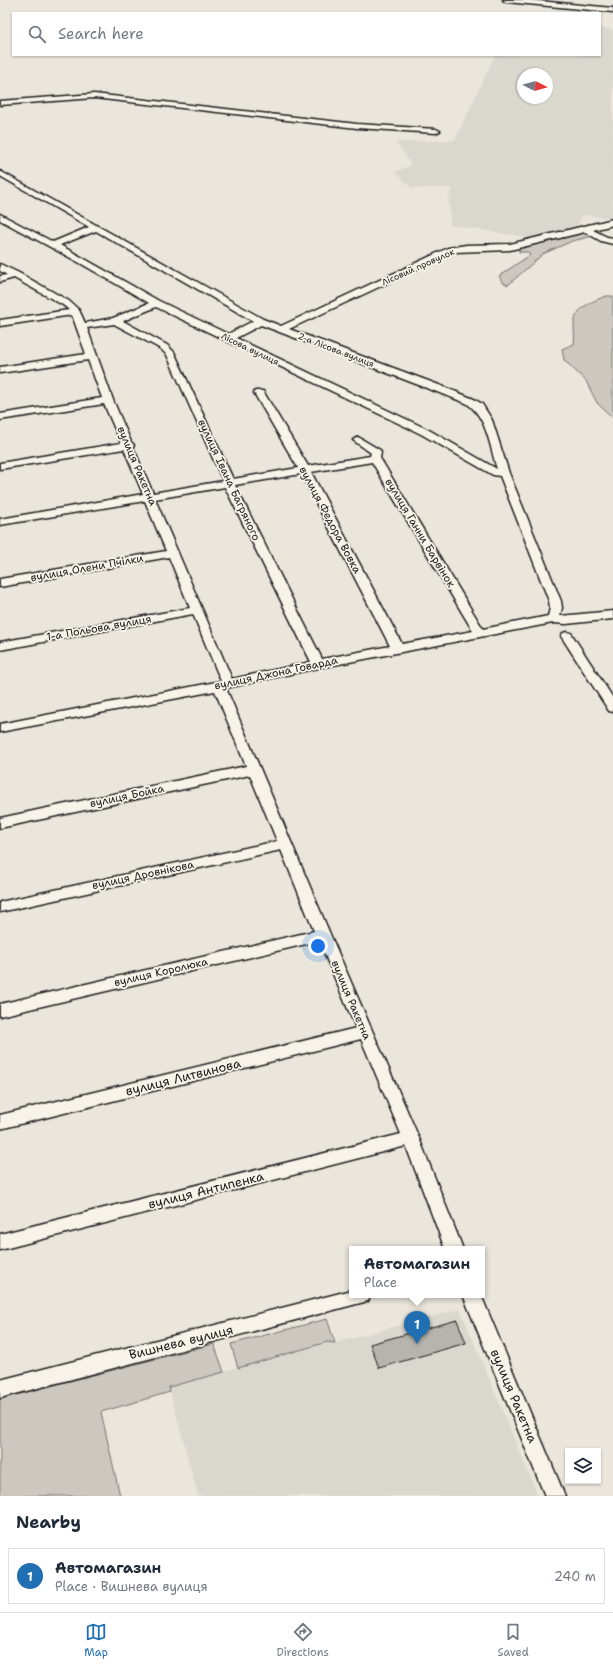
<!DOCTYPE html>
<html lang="en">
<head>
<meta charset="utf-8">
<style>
	:root { --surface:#fff; --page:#f6f6f7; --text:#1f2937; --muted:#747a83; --line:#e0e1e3; --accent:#1f6fb2 }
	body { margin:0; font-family:"Shantell Sans",sans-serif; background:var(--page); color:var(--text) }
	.controls { position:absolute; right:12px; bottom:12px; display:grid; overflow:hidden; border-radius:0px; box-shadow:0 1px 3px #0004 }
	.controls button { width:36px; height:36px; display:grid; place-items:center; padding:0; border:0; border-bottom:1px solid var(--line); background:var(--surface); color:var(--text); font:20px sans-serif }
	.compass { position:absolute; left:517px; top:68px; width:36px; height:36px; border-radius:50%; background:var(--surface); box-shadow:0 1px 3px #0004; rotate:96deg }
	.you { position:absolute; left:318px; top:946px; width:14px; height:14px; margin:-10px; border:3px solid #fff; border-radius:50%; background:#1a73e8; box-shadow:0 0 0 6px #1a73e833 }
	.badge { display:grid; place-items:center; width:26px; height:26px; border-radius:50%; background:var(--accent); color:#fff; font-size:13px; font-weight:700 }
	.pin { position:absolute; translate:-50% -33px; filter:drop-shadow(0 1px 2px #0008) }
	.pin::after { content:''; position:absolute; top:21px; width:14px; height:12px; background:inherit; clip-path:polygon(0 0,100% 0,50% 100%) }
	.popup { position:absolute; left:349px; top:1246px; width:136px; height:52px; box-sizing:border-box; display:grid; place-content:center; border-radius:0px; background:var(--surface); filter:drop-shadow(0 1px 3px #0005); font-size:13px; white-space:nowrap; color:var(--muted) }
	.popup b { font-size:15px; color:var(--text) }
	.popup::after { content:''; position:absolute; left:50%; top:100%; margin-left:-8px; border:8px solid transparent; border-top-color:var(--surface) }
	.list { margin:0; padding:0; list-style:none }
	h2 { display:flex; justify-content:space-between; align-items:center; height:52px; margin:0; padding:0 16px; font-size:17px }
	h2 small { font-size:13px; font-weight:400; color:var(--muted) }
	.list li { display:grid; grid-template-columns:26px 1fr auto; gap:12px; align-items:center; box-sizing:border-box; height:56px; margin:0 8px 8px; padding:0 8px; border:1px solid var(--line); border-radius:0px }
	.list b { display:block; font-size:15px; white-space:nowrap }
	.list p { margin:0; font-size:13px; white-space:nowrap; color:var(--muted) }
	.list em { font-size:13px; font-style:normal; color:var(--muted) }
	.icon { flex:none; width:22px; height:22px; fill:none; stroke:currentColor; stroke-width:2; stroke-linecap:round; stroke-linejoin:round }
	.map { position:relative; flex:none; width:613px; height:1496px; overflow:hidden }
	.search { position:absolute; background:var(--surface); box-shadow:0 1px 3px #0004; left:12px; right:12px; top:12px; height:44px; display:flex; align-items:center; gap:10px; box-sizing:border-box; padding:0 14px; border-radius:0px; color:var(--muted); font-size:15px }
	.sheet { height:116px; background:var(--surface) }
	nav { display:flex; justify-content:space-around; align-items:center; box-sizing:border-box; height:56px; border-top:1px solid var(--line); background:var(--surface); font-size:11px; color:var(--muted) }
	nav a { display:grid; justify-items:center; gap:2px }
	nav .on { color:var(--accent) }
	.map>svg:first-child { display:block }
	.built { fill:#dad7ce; fill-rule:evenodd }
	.green { fill:#ccc8c0; stroke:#74726e }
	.building { fill:#b6b4ac; stroke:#1c1c1c }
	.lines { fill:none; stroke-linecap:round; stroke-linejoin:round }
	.minor-casing { stroke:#1c1c1c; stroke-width:3 }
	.minor { fill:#f7f3e8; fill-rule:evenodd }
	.labels { text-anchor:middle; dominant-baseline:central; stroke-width:3.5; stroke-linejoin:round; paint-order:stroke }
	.far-street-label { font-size:9px; fill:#1c1c1c; stroke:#f7f3e8 }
	.street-label { font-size:11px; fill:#1c1c1c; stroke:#f7f3e8 }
	.near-street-label { font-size:13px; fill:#1c1c1c; stroke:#f7f3e8 }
</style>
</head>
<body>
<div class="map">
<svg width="613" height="1496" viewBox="0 0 613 1496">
	<rect width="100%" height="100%" fill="#eae6dc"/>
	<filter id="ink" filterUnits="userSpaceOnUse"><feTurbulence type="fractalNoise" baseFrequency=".025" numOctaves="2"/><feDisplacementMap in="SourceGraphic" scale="8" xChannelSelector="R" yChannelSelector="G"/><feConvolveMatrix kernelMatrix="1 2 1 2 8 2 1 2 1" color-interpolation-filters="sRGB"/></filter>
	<g filter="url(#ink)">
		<g class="built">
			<path d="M600,28L613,30V218L583,215L576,228L537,239L450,225L449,197L452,188H412L395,172L411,165L396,142L455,140L495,55H600ZM523,74H547V98H523Z"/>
			<path d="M460,1309L538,1496H198L169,1387L327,1342L335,1343Z"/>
		</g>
		<g class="green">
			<path d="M584,233L593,236L572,241L543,254L508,285L502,282L499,276L530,255L528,252H519V248Z"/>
			<path d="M606,296H613V418L597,403L586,381L564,360L562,349L574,344C575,337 574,332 574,325C574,308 593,301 606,296Z"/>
			<path d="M327,1319L335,1343L327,1342L238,1368L231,1344Z"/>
			<path d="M214,1344L224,1372L169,1387L170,1392L101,1412L120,1496H0V1399Z"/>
		</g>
		<path class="building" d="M457,1320L466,1343L379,1368L370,1344Z"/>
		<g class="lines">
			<defs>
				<g id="minor">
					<path d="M503,0H528L613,8V12L506,2Z"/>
					<path d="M94,94L357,124L436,129L440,131L436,133L357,128L94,98L0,105V101Z"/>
					<path d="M0,171L263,319L281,326L448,248L466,245L510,244L613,219V225L593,230L607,237L613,238V244L601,241L585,232L510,250L454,252L289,329L439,385L474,399L482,404L492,420L509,473L561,601L562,608L560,616L613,611V619L566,624L553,623L318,668L226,688L330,934L419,1138L463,1249H445L406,1146L0,1250V1234L401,1134L361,1039L0,1129V1115L356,1028L319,941L0,1016V1004L314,931L281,850L0,912V902L277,841L250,775L0,828V818L246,766L215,691L0,732V724L221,681L193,614L0,650V642L190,608L169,557L0,587V579L166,551L145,501L0,525V519L143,494L124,449L0,469V463L121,443L104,404L0,420V414L102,398L88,360L0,373V367L86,354L72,315L0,326V320L69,310L63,305L14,278L0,282V276L7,275L0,271V264L19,273L69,301L79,310L85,323L113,318L149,303L80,263L0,220V214L53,242L89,227L0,176ZM96,231L253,321L228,334L159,301L60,245ZM156,307L421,434L493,475L500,476L549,601L550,608L548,616L483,629L380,458L381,452L380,450L358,437L353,440L371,453L370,456L308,466L263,391H255L254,393L298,468L233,479L174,352L167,345L123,321ZM114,324L161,349L167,355L223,481L153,493L133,447L134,445L131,442L113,400L87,328ZM261,325L466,403C487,416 490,447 497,469L429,430L236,338ZM372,462L473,631L402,644L311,472ZM301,474L390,646L322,659L235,485ZM225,487L311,662L232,679L155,499Z"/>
					<path d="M567,632L571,633L613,698V712L609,711L561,636L563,633Z"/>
					<path d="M352,1290V1295H371L368,1301L0,1398V1380Z"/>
					<path d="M463,1295H481L565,1496H545Z"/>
				</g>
			</defs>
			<use href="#minor" class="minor-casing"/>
			<use href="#minor" class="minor"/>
		</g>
	</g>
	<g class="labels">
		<g class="far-street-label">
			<text transform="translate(418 267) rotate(-24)">Лісовий провулок</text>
			<text transform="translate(250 349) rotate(26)">Лісова вулиця</text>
			<text transform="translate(336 350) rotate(21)">2-а Лісова вулиця</text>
		</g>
		<g class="street-label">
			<text transform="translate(137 466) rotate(67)">вулиця Ракетна</text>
			<text transform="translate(229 480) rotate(65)">вулиця Івана Багряного</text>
			<text transform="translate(330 520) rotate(62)">вулиця Федора Вовка</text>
			<text transform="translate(420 533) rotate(59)">вулиця Ганни Барвінок</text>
			<text transform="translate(87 568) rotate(-10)">вулиця Олени Пчілки</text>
			<text transform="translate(99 628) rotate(-10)">1-а Польова вулиця</text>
			<text transform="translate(276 673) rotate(-12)">вулиця Джона Говарда</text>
			<text transform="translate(127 796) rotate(-12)">вулиця Бойка</text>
			<text transform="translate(143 875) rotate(-12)">вулиця Дровнікова</text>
			<text transform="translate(161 972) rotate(-13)">вулиця Королюка</text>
			<text transform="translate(351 1000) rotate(67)">вулиця Ракетна</text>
		</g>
		<g class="near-street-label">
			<text transform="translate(183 1077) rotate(-14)">вулиця Литвинова</text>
			<text transform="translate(206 1190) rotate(-14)">вулиця Антипенка</text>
			<text transform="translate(181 1342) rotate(-14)">Вишнева вулиця</text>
			<text transform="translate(514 1396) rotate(67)">вулиця Ракетна</text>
		</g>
	</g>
</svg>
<div class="controls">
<button><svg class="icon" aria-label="layers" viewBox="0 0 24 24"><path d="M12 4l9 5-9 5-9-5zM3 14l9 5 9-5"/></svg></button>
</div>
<svg class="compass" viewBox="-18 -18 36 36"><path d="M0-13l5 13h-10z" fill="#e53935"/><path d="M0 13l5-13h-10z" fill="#747a83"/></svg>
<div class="you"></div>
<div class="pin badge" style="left:417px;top:1344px">1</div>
<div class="popup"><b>Автомагазин</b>Place</div>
<div class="search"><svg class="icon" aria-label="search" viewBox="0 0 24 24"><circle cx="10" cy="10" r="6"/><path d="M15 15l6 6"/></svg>Search here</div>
</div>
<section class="sheet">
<h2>Nearby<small></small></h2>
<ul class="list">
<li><span class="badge">1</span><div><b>Автомагазин</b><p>Place · Вишнева вулиця</p></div><em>240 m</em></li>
</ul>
</section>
<nav>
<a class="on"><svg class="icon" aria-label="map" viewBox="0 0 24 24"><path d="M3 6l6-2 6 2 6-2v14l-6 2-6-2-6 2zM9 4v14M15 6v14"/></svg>Map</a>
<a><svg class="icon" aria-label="directions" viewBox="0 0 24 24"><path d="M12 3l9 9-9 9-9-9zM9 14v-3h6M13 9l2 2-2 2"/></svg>Directions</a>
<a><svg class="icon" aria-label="saved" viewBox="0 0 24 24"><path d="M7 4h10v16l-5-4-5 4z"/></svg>Saved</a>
</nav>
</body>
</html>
